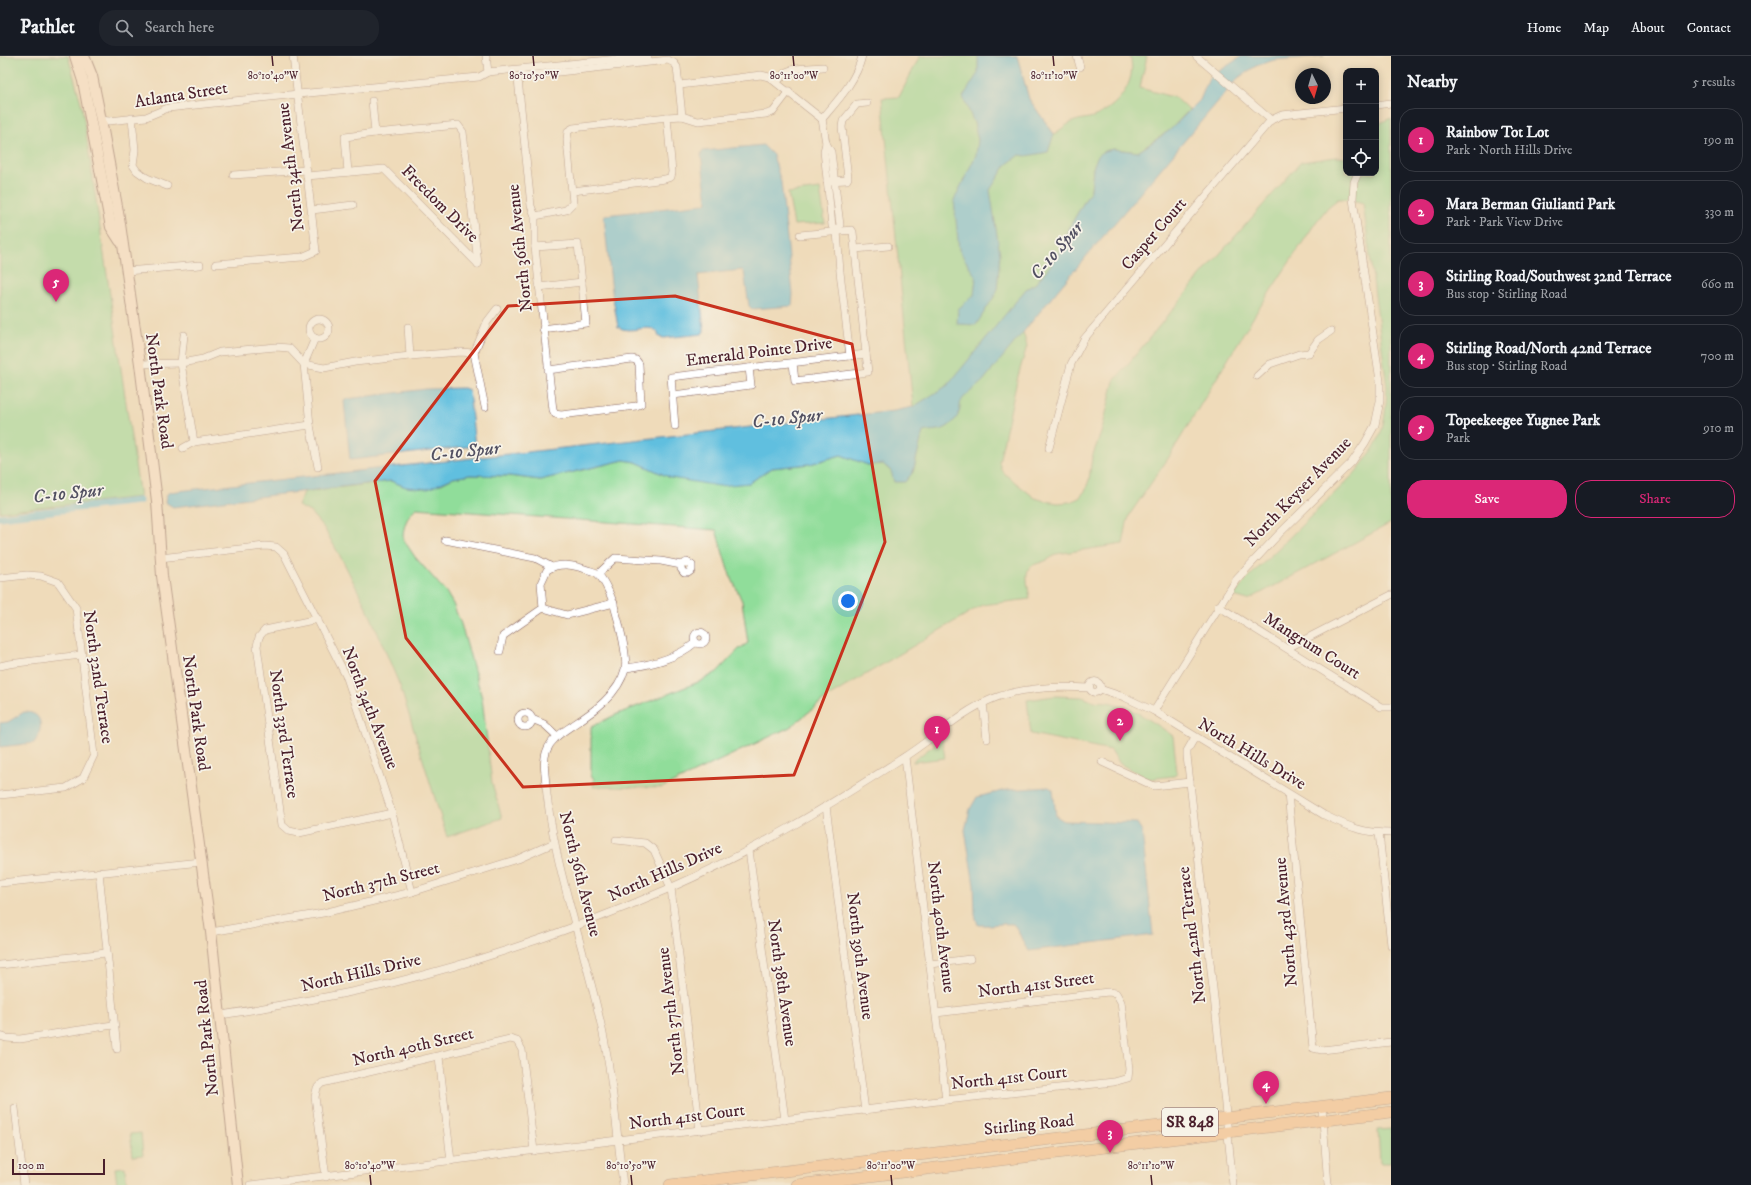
<!DOCTYPE html>
<html lang="en">
<head>
<meta charset="utf-8">
<style>
	:root { --surface:#171b24; --page:#20242c; --text:#f1f3f6; --muted:#9ea1a6; --line:#363941; --accent:#db2777 }
	body { margin:0; font-family:"IM FELL DW Pica",serif; background:var(--page); color:var(--text) }
	.controls { position:absolute; right:12px; top:12px; display:grid; overflow:hidden; border-radius:8px; box-shadow:0 2px 10px #0003 }
	.controls button { width:36px; height:36px; display:grid; place-items:center; padding:0; border:0; border-bottom:1px solid var(--line); background:var(--surface); color:var(--text); font:20px sans-serif }
	.compass { position:absolute; left:1295px; top:12px; width:36px; height:36px; border-radius:50%; background:var(--surface); box-shadow:0 2px 10px #0003; rotate:175deg }
	.scale { position:absolute; left:12px; bottom:10px; width:93px; box-sizing:border-box; padding-left:4px; border:2px solid #4a1f2b; border-top:0; font-size:11px; line-height:14px; white-space:nowrap; color:#4a1f2b; -webkit-text-stroke:3px #f7f3e8; paint-order:stroke }
	.you { position:absolute; left:848px; top:545px; width:14px; height:14px; margin:-10px; border:3px solid #fff; border-radius:50%; background:#1a73e8; box-shadow:0 0 0 6px #1a73e833 }
	.badge { display:grid; place-items:center; width:26px; height:26px; border-radius:50%; background:var(--accent); color:#fff; font-size:13px; font-weight:700 }
	.pin { position:absolute; translate:-50% -33px; filter:drop-shadow(0 1px 2px #0008) }
	.pin::after { content:''; position:absolute; top:21px; width:14px; height:12px; background:inherit; clip-path:polygon(0 0,100% 0,50% 100%) }
	.list { margin:0; padding:0; list-style:none }
	h2 { display:flex; justify-content:space-between; align-items:center; height:52px; margin:0; padding:0 16px; font-size:17px }
	h2 small { font-size:13px; font-weight:400; color:var(--muted) }
	.list li { display:grid; grid-template-columns:26px 1fr auto; gap:12px; align-items:center; box-sizing:border-box; height:64px; margin:0 8px 8px; padding:0 8px; border:1px solid var(--line); border-radius:16px }
	.list b { display:block; font-size:15px; white-space:nowrap }
	.list p { margin:0; font-size:13px; white-space:nowrap; color:var(--muted) }
	.list em { font-size:13px; font-style:normal; color:var(--muted) }
	.actions { display:flex; gap:8px; padding:12px 16px }
	.actions a { flex:1; padding:9px 0; border:1px solid var(--accent); border-radius:16px; text-align:center; font-size:14px; color:var(--accent) }
	.actions .main { background:var(--accent); color:#fff }
	.icon { flex:none; width:22px; height:22px; fill:none; stroke:currentColor; stroke-width:2; stroke-linecap:round; stroke-linejoin:round }
	.map { position:relative; flex:none; width:1391px; height:1129px; overflow:hidden }
	header { display:flex; align-items:center; gap:24px; box-sizing:border-box; height:56px; padding:0 20px; background:var(--surface); border-bottom:1px solid var(--line) }
	header strong { font-size:19px }
	nav { display:flex; gap:22px; margin-inline-start:auto; font-size:14px }
	.search { width:280px; height:36px; background:var(--page); display:flex; align-items:center; gap:10px; box-sizing:border-box; padding:0 14px; border-radius:16px; color:var(--muted); font-size:15px }
	main { display:flex }
	aside { flex:1; background:var(--surface) }
	.map>svg:first-child { display:block }
	.green { fill:#90dd9a; stroke:#6d7e62 }
	.water { fill:#60bfdf; stroke:#556f85 }
	.lines { fill:none; stroke-linecap:round; stroke-linejoin:round }
	.canal { stroke:#60bfdf; stroke-width:7 }
	.street-casing { stroke:#84615d; stroke-width:8 }
	.secondary-casing { stroke:#84615d; stroke-width:12 }
	.primary-casing { stroke:#84615d; stroke-width:12 }
	.street { stroke:#fff; stroke-width:7 }
	.secondary { stroke:#fce5d0; stroke-width:10 }
	.primary { stroke:#f8bd89; stroke-width:11 }
	.marked { fill:none; stroke:#c8321e; stroke-width:3; stroke-linejoin:round }
	.ticks { fill:none; stroke:#4a1f2b; stroke-width:1.5 }
	.labels { text-anchor:middle; dominant-baseline:central; stroke-width:3.5; stroke-linejoin:round; paint-order:stroke }
	.shield { fill:#f7f3e8; stroke:#7e5f64; stroke-width:1 }
	.shield-label { font-size:16px; font-weight:bold; fill:#4a1f2b }
	.street-label { font-size:17px; fill:#4a1f2b; stroke:#f7f3e8 }
	.water-label { font-size:18px; font-style:italic; fill:#514f61; stroke:#f7f3e8 }
	.ticks-label { font-size:10px; text-anchor:middle; fill:#4a1f2b; stroke:#f7f3e8; stroke-width:3.5; stroke-linejoin:round; paint-order:stroke }
</style>
</head>
<body>
<header>
<strong>Pathlet</strong>
<div class="search"><svg class="icon" aria-label="search" viewBox="0 0 24 24"><circle cx="10" cy="10" r="6"/><path d="M15 15l6 6"/></svg>Search here</div>
<nav><a>Home</a><a>Map</a><a>About</a><a>Contact</a></nav>
</header>
<main>
<div class="map">
<svg width="1391" height="1129" viewBox="0 0 1391 1129">
	<rect width="100%" height="100%" fill="#f7f3e8"/>
	<filter id="ink" filterUnits="userSpaceOnUse"><feTurbulence type="fractalNoise" baseFrequency=".025" numOctaves="2"/><feDisplacementMap in="SourceGraphic" scale="8" xChannelSelector="R" yChannelSelector="G"/><feConvolveMatrix kernelMatrix="1 2 1 2 8 2 1 2 1" color-interpolation-filters="sRGB"/></filter>
	<filter id="wash" filterUnits="userSpaceOnUse"><feTurbulence type="fractalNoise" baseFrequency=".012" numOctaves="4" result="noise"/><feDisplacementMap in="SourceGraphic" scale="16" xChannelSelector="R" yChannelSelector="G"/><feGaussianBlur stdDeviation="0.9" result="paint"/><feColorMatrix in="noise" values="0 0 0 0 0 0 0 0 0 0 0 0 0 0 0 0 0 1.4 0 .05"/><feComposite in="paint" operator="in"/></filter>
	<g filter="url(#wash)">
		<rect width="100%" height="100%" fill="#efdbba"/>
		<g class="green">
			<path d="M0,0H68L82,50L140,441L0,456Z"/>
			<path d="M920,0H1017L1029,43L1054,78C1060,74 1066,69 1072,66C1079,63 1087,63 1093,61C1117,52 1138,26 1130,0H1147L1140,32L1176,42L1189,54L1170,74L1138,96L1114,93L1104,95L1093,112L1091,134L1070,170L1057,201L1036,228L1023,276L1027,290L1018,320L999,406L1001,413L1006,419L1035,442L1045,445L1058,447L1070,446L1079,442L1085,435L1089,424L1092,401L1101,377L1114,325L1202,218L1301,106L1336,101L1346,102V117H1376V69L1391,62V467L1248,544L1234,540L1246,524L1354,418C1382,385 1385,374 1387,331L1363,147L1347,143H1338L1328,151L1316,166L1256,257L1169,401L1130,458L1127,467L1123,488L1056,498C1048,505 1042,506 1033,509C1022,513 1029,534 1030,543L982,549L828,641L790,671L662,732L593,731L594,723L591,719V671L615,659L701,625L717,616L739,593L748,587L742,545L728,514L716,474L416,452C407,460 403,470 403,483L415,501L446,536L453,548L461,568L482,642L492,727L502,762L447,781L400,630L371,561L344,507L324,472L310,456L298,450L304,436L391,425L406,431L441,428L453,422L470,419L509,420L540,424L624,404L636,406L671,422L749,427L772,412L810,408L841,399L868,409L883,408L891,415L913,416L919,390L913,351L882,42L899,41Z"/>
			<path d="M820,133L825,167L794,169L788,137Z"/>
			<path d="M1054,640L1083,641L1094,646C1118,641 1154,666 1173,680L1177,716L1174,720L1149,723L1120,708L1111,694L1031,678L1027,644Z"/>
			<path d="M942,683L945,702L913,706V705Z"/>
			<path d="M1391,1073V1107H1380L1378,1074Z"/>
			<path d="M141,1077L143,1099L133,1100L130,1078Z"/>
			<path d="M125,1111L127,1129H117L115,1112Z"/>
		</g>
		<g class="water">
			<path d="M978,0H1017L1029,43L1054,78L1048,96L1027,100L1019,99L1006,109L990,134L1000,198L997,236L976,269L957,268L958,253L974,239L976,221L959,194L954,144L976,99L978,84L974,67L963,41L978,17Z"/>
			<path d="M1242,0H1324L1274,4L1256,10L1238,22L1062,229L983,325C978,330 964,340 962,344C959,348 961,351 959,356C958,362 950,370 945,372C940,375 929,374 923,376L913,416L905,426H894L891,415L883,408L868,409L841,399L810,408L772,412L749,427L719,430L671,422L636,406L624,404L540,424L509,420L470,419L453,422L428,433L406,431L391,425L173,451L165,446L166,440L169,436L894,355L913,351L948,329L1026,233L1036,227L1057,201L1070,170L1091,134L1093,112L1097,101L1104,95L1114,93L1138,96L1170,74L1200,44L1209,22Z"/>
			<path d="M763,89L773,99L781,126L793,238L792,250L752,253L749,250L744,216L742,214L698,219L704,275L702,278L664,282L659,281L657,275C646,267 631,279 618,271L612,236L604,162L605,159L704,148L707,146L701,98L703,95Z"/>
			<path d="M464,332L469,334L475,390L350,404L344,345L347,343L426,333Z"/>
			<path d="M24,656C45,656 43,674 34,687L0,691V667L8,666Z"/>
			<path d="M1049,731L1053,734L1056,760L1064,765L1137,767L1142,775L1153,879L1029,895C1021,887 1021,876 1013,868C1000,867 990,870 978,869L975,859L974,829L965,774L970,753L977,741L1007,734Z"/>
		</g>
		<g class="lines">
			<path class="canal" d="M0,461L139,445"/>
		</g>
	</g>
	<g filter="url(#ink)">
		<g class="lines">
			<defs>
				<g id="street">
					<path d="M486,0L488,16"/>
					<path d="M1077,0L1080,11"/>
					<path d="M1196,0L1271,64"/>
					<path d="M777,26L786,16L794,13L823,11"/>
					<path d="M680,29L761,19L769,21L822,63"/>
					<path d="M1376,49L1391,47"/>
					<path d="M132,62L135,94L133,109L137,115L147,122L167,130"/>
					<path d="M822,63L826,87L831,96L840,169L837,175L840,216L850,300"/>
					<path d="M822,63C838,44 856,25 862,0"/>
					<path d="M101,64L109,65L146,61L168,52L298,38L479,21L488,16L648,0"/>
					<path d="M375,77L458,69L463,76L478,208"/>
					<path d="M826,87L824,95L832,170L837,175"/>
					<path d="M348,116L345,81L375,77L372,45"/>
					<path d="M233,119L307,114"/>
					<path d="M307,120L384,113L478,208"/>
					<path d="M827,125L847,124L848,122L842,71L843,65L857,48L867,47"/>
					<path d="M573,135L665,123L671,121L672,116L667,61"/>
					<path d="M312,154L353,149"/>
					<path d="M535,160L566,154L573,147L567,84L568,75L573,72L667,61L682,60L698,65L766,58L773,56L789,35"/>
					<path d="M535,191L578,188L586,267L543,273"/>
					<path d="M855,193L888,190"/>
					<path d="M216,208L302,201L316,195L293,0"/>
					<path d="M126,215L200,209"/>
					<path d="M539,231L582,226"/>
					<circle cx="319" cy="273" r="10"/>
					<path d="M408,271L410,300"/>
					<path d="M184,279L181,307L194,386"/>
					<path d="M315,282L304,308L310,369L318,411"/>
					<path d="M793,307L795,325L868,316L853,176L852,174L800,179"/>
					<path d="M140,308L181,307L203,303L220,296L276,291L289,292L304,308L324,312L355,306L410,300L460,296L474,297"/>
					<path d="M548,314L632,303L636,304L639,308L641,348L636,350L561,359L555,358L553,354L535,191V160L531,150L518,23L522,20L668,4L674,7L677,11L682,60"/>
					<path d="M1257,320L1270,308L1299,298L1309,297L1318,284L1331,275"/>
					<path d="M673,339L751,329L749,312"/>
					<path d="M485,351L474,297L487,266L497,253"/>
					<path d="M675,370L671,321L866,298"/>
					<path d="M183,392L194,386L310,369"/>
					<path d="M1049,392L1071,308L1084,283L1271,64L1282,59L1346,52"/>
					<path d="M445,484L535,502L552,511"/>
					<path d="M160,502L265,490L276,491L284,498L347,622L392,757L412,836"/>
					<path d="M598,518L615,502L661,505L681,509L687,506L692,509V514L688,517H684L681,513V509"/>
					<path d="M0,522L27,519L41,520L58,526L76,552L94,699L83,722L66,732L0,739"/>
					<path d="M1218,550L1381,651H1391"/>
					<path d="M543,552L541,527L547,514C560,506 574,509 588,514C591,515 596,516 598,518C605,525 613,544 615,553C619,566 628,601 625,613C619,638 593,656 573,669C563,676 552,682 547,694C544,701 544,710 545,718C551,805 584,888 602,973C613,1024 617,1077 623,1129"/>
					<path d="M543,552L567,559L614,547"/>
					<path d="M318,563L265,574L259,581L257,590L282,769L289,775L299,777L392,757"/>
					<circle cx="700" cy="582" r="6"/>
					<path d="M1288,592L1391,539"/>
					<path d="M500,595L503,580L543,552"/>
					<path d="M0,610L9,608L81,599"/>
					<path d="M626,612C651,609 676,603 696,586"/>
					<circle cx="1095" cy="631" r="5.5"/>
					<path d="M1100,633L1124,641L1154,655L1324,759C1349,771 1363,777 1391,777"/>
					<path d="M983,647L987,683"/>
					<path d="M1154,655L1236,524L1279,478L1352,406L1365,387L1375,369L1380,345V325L1353,143L1354,126L1358,117"/>
					<circle cx="525" cy="664" r="7"/>
					<path d="M532,663L544,668L557,680"/>
					<path d="M1195,681L1187,695V700L1217,968L1233,1129"/>
					<path d="M905,701L946,1044"/>
					<path d="M1102,706L1154,730L1190,726"/>
					<path d="M1288,738L1313,992L1322,994L1391,986"/>
					<path d="M826,750L865,1055"/>
					<path d="M1379,777L1391,889"/>
					<path d="M616,784L645,787L654,794L671,832L700,1075"/>
					<path d="M749,794L785,1064"/>
					<path d="M99,816L117,993"/>
					<path d="M0,827L201,806"/>
					<path d="M211,876L323,857L412,836L518,803L554,787"/>
					<path d="M930,908L970,903"/>
					<path d="M0,909L106,897"/>
					<path d="M221,959C277,950 333,941 388,928C485,904 579,872 670,832C751,797 827,751 901,703C932,684 958,657 992,643C1022,631 1057,630 1089,632"/>
					<path d="M0,980L6,982L20,983L113,969"/>
					<path d="M439,1001L451,1105"/>
					<path d="M1322,1051L1328,1129"/>
					<path d="M15,1052L24,1129"/>
					<path d="M326,1121L315,1041L317,1032L322,1027L510,983L517,985L522,994L534,1095"/>
					<path d="M250,1129L946,1044L1114,1026L1128,1022L1129,1013L1121,946L1116,937L1108,936L936,957"/>
				</g>
				<g id="secondary">
					<path d="M75,0L83,25L111,171L120,185"/>
					<path d="M84,0L92,20L101,64L119,161L140,308L157,445L162,520L211,876L238,1129"/>
				</g>
				<g id="primary">
					<path d="M670,1129L1391,1042"/>
					<path d="M797,1129L1391,1056"/>
				</g>
			</defs>
			<use href="#street" class="street-casing"/>
			<use href="#secondary" class="secondary-casing"/>
			<use href="#primary" class="primary-casing"/>
			<use href="#street" class="street"/>
			<use href="#secondary" class="secondary"/>
			<use href="#primary" class="primary"/>
		</g>
	</g>
	<path d="M0 0H1391V1129H0ZM675,240L852,288L885,486L794,719L523,731L406,582L375,425L508,250Z" fill="#efdbba" fill-opacity=".55" fill-rule="evenodd"/>
	<path class="marked" d="M675,240L852,288L885,486L794,719L523,731L406,582L375,425L508,250Z"/>
	<path class="ticks" d="M272,0L273,10M533,0L534,10M793,0L794,10M1053,0L1054,10M370,1119L371,1129M631,1119L632,1129M891,1119L892,1129M1151,1119L1152,1129"/>
	<g class="labels">
		<rect class="shield" x="1162" y="1052" width="56" height="28" rx="3"/>
		<g class="shield-label">
			<text x="1190" y="1066">SR 848</text>
		</g>
		<g class="street-label">
			<text transform="translate(181 39) rotate(-9)">Atlanta Street</text>
			<text transform="translate(291 111) rotate(-97)">North 34th Avenue</text>
			<text transform="translate(440 148) rotate(45)">Freedom Drive</text>
			<text transform="translate(1154 178) rotate(-49)">Casper Court</text>
			<text transform="translate(520 192) rotate(-96)">North 36th Avenue</text>
			<text transform="translate(759 296) rotate(-7)">Emerald Pointe Drive</text>
			<text transform="translate(159 335) rotate(82)">North Park Road</text>
			<text transform="translate(1298 436) rotate(-46)">North Keyser Avenue</text>
			<text transform="translate(1312 590) rotate(32)">Mangrum Court</text>
			<text transform="translate(98 621) rotate(82)">North 32nd Terrace</text>
			<text transform="translate(370 652) rotate(69)">North 34th Avenue</text>
			<text transform="translate(196 657) rotate(82)">North Park Road</text>
			<text transform="translate(284 678) rotate(82)">North 33rd Terrace</text>
			<text transform="translate(1252 698) rotate(31)">North Hills Drive</text>
			<text transform="translate(665 816) rotate(-24)">North Hills Drive</text>
			<text transform="translate(580 818) rotate(76)">North 36th Avenue</text>
			<text transform="translate(381 826) rotate(-14)">North 37th Street</text>
			<text transform="translate(1286 866) rotate(-95)">North 43rd Avenue</text>
			<text transform="translate(941 871) rotate(83)">North 40th Avenue</text>
			<text transform="translate(1192 879) rotate(-97)">North 42nd Terrace</text>
			<text transform="translate(860 900) rotate(83)">North 39th Avenue</text>
			<text transform="translate(361 917) rotate(-13)">North Hills Drive</text>
			<text transform="translate(782 927) rotate(82)">North 38th Avenue</text>
			<text transform="translate(1036 929) rotate(-7)">North 41st Street</text>
			<text transform="translate(671 955) rotate(-97)">North 37th Avenue</text>
			<text transform="translate(207 982) rotate(-96)">North Park Road</text>
			<text transform="translate(413 991) rotate(-13)">North 40th Street</text>
			<text transform="translate(1009 1022) rotate(-6)">North 41st Court</text>
			<text transform="translate(687 1061) rotate(-7)">North 41st Court</text>
			<text transform="translate(1029 1069) rotate(-6)">Stirling Road</text>
		</g>
		<g class="water-label">
			<text transform="translate(1057 195) rotate(-49)">C-10 Spur</text>
			<text transform="translate(787 363) rotate(-6)">C-10 Spur</text>
			<text transform="translate(465 396) rotate(-6)">C-10 Spur</text>
			<text transform="translate(68 438) rotate(-6)">C-10 Spur</text>
		</g>
	</g>
	<g class="ticks-label">
		<text x="273" y="23">80°10'40"W</text>
		<text x="534" y="23">80°10'50"W</text>
		<text x="794" y="23">80°11'00"W</text>
		<text x="1054" y="23">80°11'10"W</text>
		<text x="370" y="1113">80°10'40"W</text>
		<text x="631" y="1113">80°10'50"W</text>
		<text x="891" y="1113">80°11'00"W</text>
		<text x="1151" y="1113">80°11'10"W</text>
	</g>
</svg>
<div class="controls">
<button>+</button>
<button>−</button>
<button><svg class="icon" aria-label="locate" viewBox="0 0 24 24"><circle cx="12" cy="12" r="6"/><path d="M12 2v4M12 18v4M2 12h4M18 12h4"/></svg></button>
</div>
<svg class="compass" viewBox="-18 -18 36 36"><path d="M0-13l5 13h-10z" fill="#e53935"/><path d="M0 13l5-13h-10z" fill="#9ea1a6"/></svg>
<div class="scale">100 m</div>
<div class="you"></div>
<div class="pin badge" style="left:937px;top:693px">1</div>
<div class="pin badge" style="left:1120px;top:685px">2</div>
<div class="pin badge" style="left:1110px;top:1097px">3</div>
<div class="pin badge" style="left:1266px;top:1048px">4</div>
<div class="pin badge" style="left:56px;top:246px">5</div>
</div>
<aside>
<h2>Nearby<small>5 results</small></h2>
<ul class="list">
<li><span class="badge">1</span><div><b>Rainbow Tot Lot</b><p>Park · North Hills Drive</p></div><em>190 m</em></li>
<li><span class="badge">2</span><div><b>Mara Berman Giulianti Park</b><p>Park · Park View Drive</p></div><em>330 m</em></li>
<li><span class="badge">3</span><div><b>Stirling Road/Southwest 32nd Terrace</b><p>Bus stop · Stirling Road</p></div><em>660 m</em></li>
<li><span class="badge">4</span><div><b>Stirling Road/North 42nd Terrace</b><p>Bus stop · Stirling Road</p></div><em>700 m</em></li>
<li><span class="badge">5</span><div><b>Topeekeegee Yugnee Park</b><p>Park</p></div><em>910 m</em></li>
</ul>
<div class="actions"><a class="main">Save</a><a>Share</a></div>
</aside>
</main>
</body>
</html>
